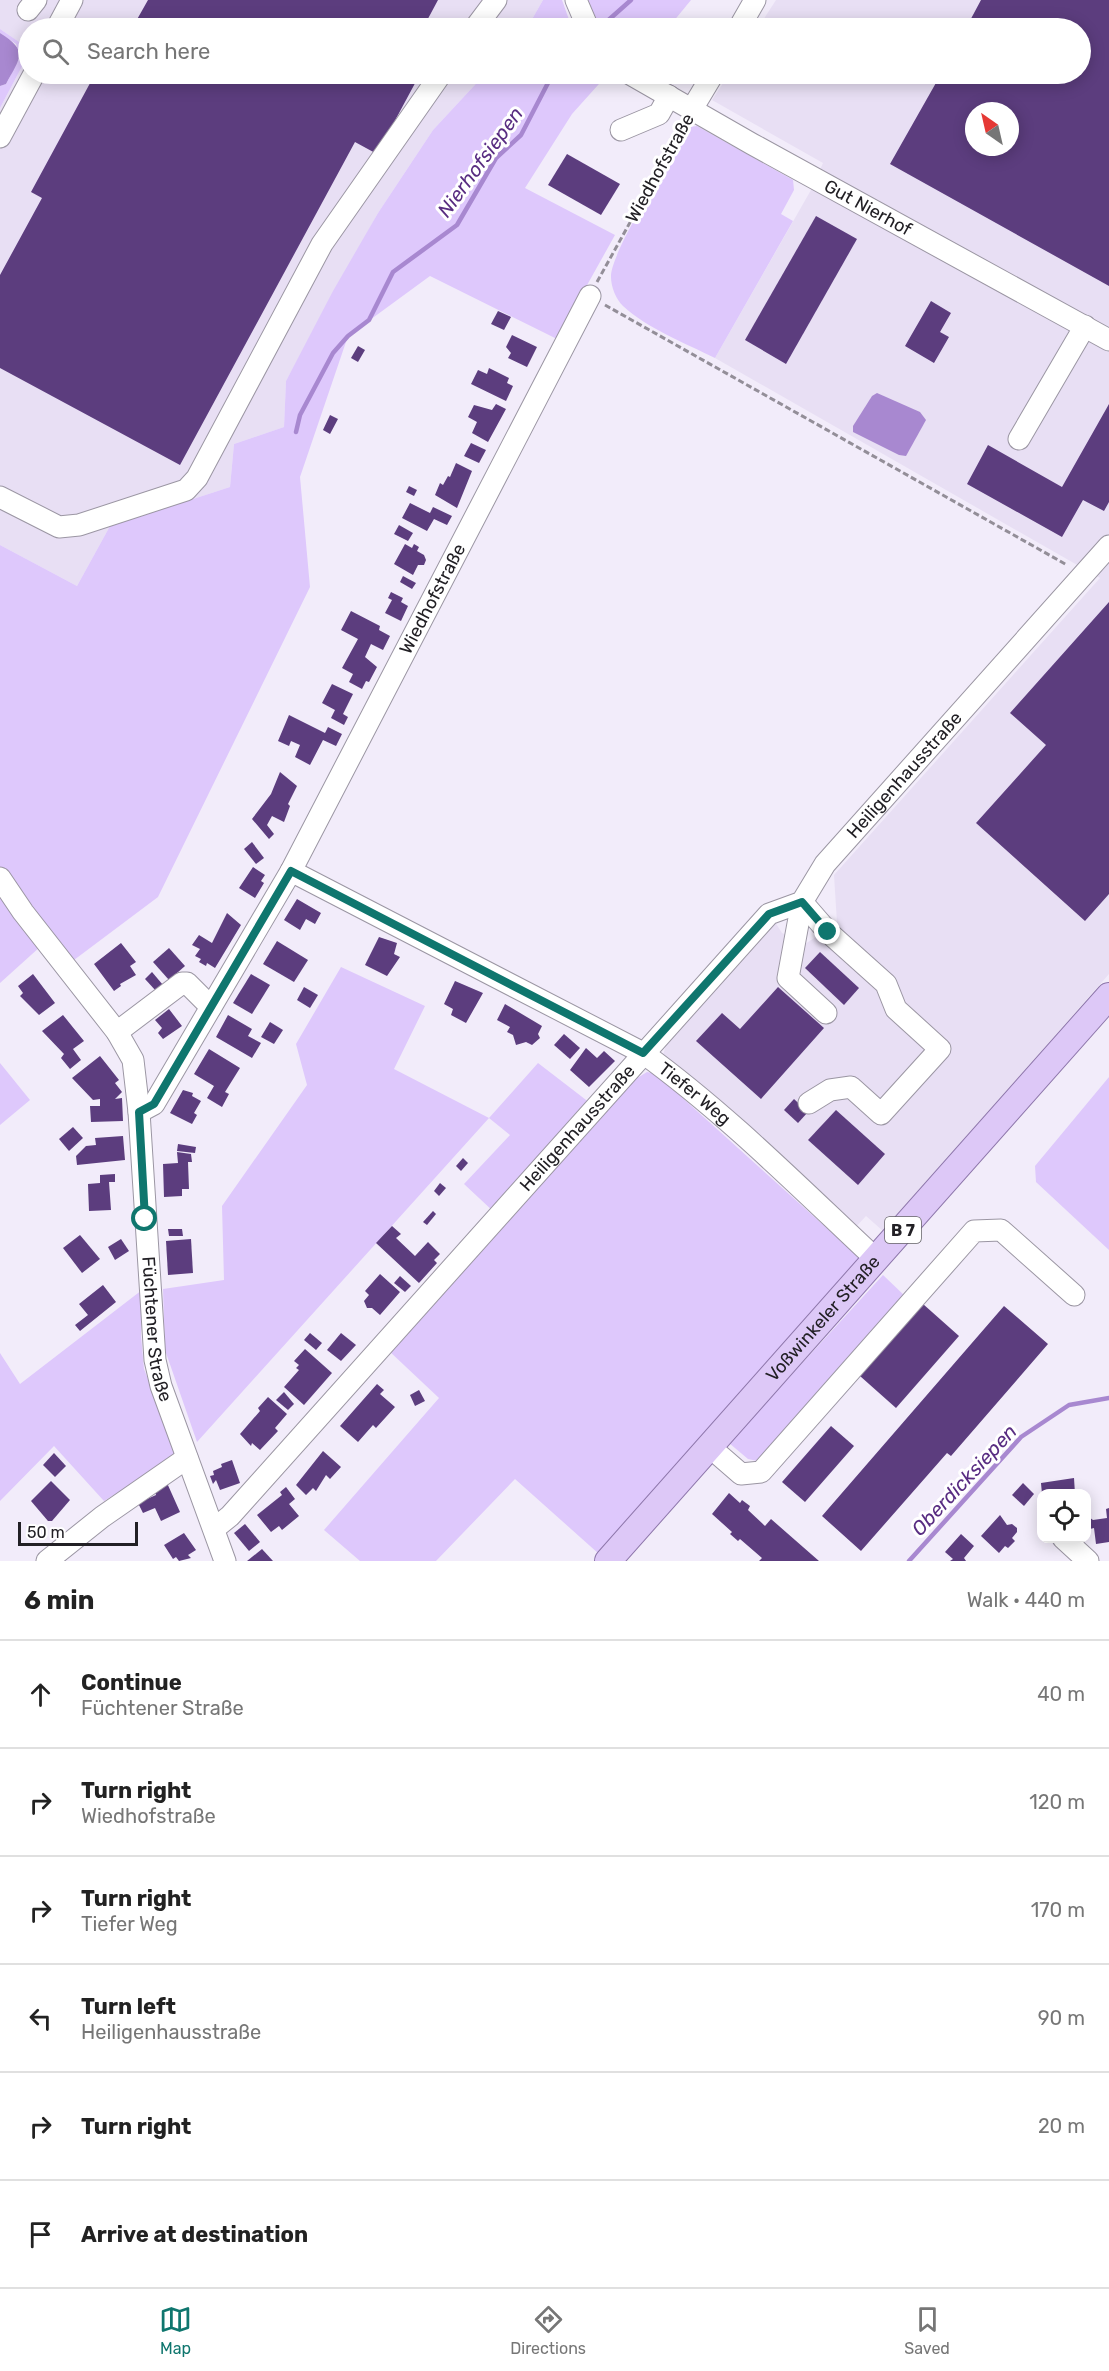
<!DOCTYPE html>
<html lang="en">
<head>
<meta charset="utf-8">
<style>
	:root { --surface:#fff; --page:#f6f6f6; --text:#222; --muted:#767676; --line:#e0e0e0; --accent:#0f766e }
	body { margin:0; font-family:Rubik,sans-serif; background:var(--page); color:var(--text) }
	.controls { position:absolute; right:18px; bottom:18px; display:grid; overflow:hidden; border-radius:12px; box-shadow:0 3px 15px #0003 }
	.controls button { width:54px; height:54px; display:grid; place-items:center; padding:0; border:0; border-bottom:2px solid var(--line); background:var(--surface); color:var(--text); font:30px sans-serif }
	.compass { position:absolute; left:965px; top:102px; width:54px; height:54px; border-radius:50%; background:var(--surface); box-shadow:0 3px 15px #0003; rotate:326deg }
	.scale { position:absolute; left:18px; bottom:15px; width:120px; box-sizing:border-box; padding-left:6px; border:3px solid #222025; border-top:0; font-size:16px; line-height:21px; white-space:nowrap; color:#222025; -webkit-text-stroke:4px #fff; paint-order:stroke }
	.stop { position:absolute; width:18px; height:18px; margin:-14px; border:4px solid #0f766e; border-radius:50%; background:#fff }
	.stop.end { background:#0f766e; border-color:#fff; box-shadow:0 2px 6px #0008 }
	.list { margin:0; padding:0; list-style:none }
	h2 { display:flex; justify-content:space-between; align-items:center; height:78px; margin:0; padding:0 24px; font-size:26px }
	h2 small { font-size:20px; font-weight:400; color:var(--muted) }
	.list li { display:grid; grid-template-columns:39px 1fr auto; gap:18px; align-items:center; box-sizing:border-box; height:108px; padding:0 24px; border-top:2px solid var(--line) }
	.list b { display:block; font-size:22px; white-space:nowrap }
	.list p { margin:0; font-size:20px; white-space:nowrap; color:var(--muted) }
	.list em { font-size:20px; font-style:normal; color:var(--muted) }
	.icon { flex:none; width:33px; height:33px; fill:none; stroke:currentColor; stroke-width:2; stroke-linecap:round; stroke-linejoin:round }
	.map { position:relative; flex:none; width:1109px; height:1561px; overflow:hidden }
	.search { position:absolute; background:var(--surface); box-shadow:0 3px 15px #0003; left:18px; right:18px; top:18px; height:66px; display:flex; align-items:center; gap:15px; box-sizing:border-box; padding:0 21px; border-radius:33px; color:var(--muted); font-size:22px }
	.sheet { height:726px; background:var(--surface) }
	nav { display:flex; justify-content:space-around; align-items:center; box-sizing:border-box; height:84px; border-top:2px solid var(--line); background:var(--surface); font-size:16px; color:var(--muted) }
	nav a { display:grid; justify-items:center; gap:3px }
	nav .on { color:var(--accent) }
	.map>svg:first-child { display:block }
	.built { fill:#e8dff4; fill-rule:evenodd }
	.green { fill:#dec8fc }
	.water { fill:#a888d0 }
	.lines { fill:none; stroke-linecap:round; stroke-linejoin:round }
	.stream { stroke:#a888d0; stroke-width:4.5 }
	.building { fill:#5c3d7e; fill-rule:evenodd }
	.minor-casing { stroke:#9b96a3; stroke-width:23 }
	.major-casing { stroke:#8d76aa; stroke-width:28 }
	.path { stroke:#938e98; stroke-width:3; stroke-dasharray:6 3; stroke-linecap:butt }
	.minor { stroke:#fff; stroke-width:21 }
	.major { stroke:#ddc8f7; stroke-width:26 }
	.route { stroke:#0f766e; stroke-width:8 }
	.labels { text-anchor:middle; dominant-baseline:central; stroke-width:6; stroke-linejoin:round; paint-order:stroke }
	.shield { fill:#fff; stroke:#646366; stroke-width:1.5 }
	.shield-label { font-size:16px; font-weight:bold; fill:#222025 }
	.street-label { font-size:18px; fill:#222025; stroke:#fff }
	.water-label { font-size:20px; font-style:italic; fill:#592d82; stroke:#fff }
</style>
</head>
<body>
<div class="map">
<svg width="1109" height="1561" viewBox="0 0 1109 1561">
	<rect width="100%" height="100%" fill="#f2ecfa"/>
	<g class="built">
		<path d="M0,0H543L527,28H28V48L0,29Z"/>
		<path d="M776,0H1109V974L883,1231L866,1216L854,1229L666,1061L663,1055L666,1045L775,922L782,933L805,944L837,923L834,875L1100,578L715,358L811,190L823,163L712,100L729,74H1080V28H758ZM974,111H1010V147H974Z"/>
		<path d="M28,55V74H485L433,130L378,213L286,381L284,427L234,444L230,487L110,526L77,586L0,545V108Z"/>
	</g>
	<g class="green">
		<path d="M543,0H562L572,28H527Z"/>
		<path d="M585,0H691L668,28H599Z"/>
		<path d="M0,29L28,48V55L0,108V86L6,84L20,57L16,44L0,33Z"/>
		<path d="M485,74L607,75L572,114L525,188L615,235L557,339L430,276L348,336L300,477L310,587L158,897L70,963L31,915L0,867V545L77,586L110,526L230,487L234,444L284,427L286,381L333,291L378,213L433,130Z"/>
		<path d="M697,126L793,180L794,190L781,214L793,221L715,358C685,343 648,329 623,306C616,299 611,287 611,277C610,252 674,154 689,127Z"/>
		<path d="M0,891L41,946L0,983Z"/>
		<path d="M341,967L425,1006L394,1069L489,1118L538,1063L590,1103L494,1212L464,1184L510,1135L489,1118L197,1442L165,1350L163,1289L224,1280L222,1206L307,1085L296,1044Z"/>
		<path d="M0,1063L30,1100L0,1125Z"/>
		<path d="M647,1072L656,1074L861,1259L599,1554L515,1479L436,1561H360L324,1530L439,1398L388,1350L634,1080Z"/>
		<path d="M1109,1077V1250L1036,1182L1035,1166Z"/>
		<path d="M883,1275L907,1298L762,1462L748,1459L729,1443Z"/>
		<path d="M142,1290L141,1336L144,1369L178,1455L104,1501L54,1446L0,1501V1353L20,1384Z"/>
	</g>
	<g class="water">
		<path d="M0,33C29,51 20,58 6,84L0,86Z"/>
		<path d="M877,393L920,412L926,420L906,456L899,455L853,432V426L872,396Z"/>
	</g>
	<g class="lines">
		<g class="stream">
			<path d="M604,24L631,0"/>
			<path d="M296,432L300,415L333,353L348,336L369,320L393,272L457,225L496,158L521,135L549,81L556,74"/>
			<path d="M909,1561L1021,1437L1069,1405L1109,1398"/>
		</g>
	</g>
	<g class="building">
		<path d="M148,0H438L423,28H120L125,18L135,23Z"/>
		<path d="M981,0H1109V286L890,164L941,74H1080V28H966ZM974,111H1010V147H974Z"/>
		<path d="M95,74H420L377,154L355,142L180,465L0,368V275L42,198L31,192Z"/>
		<path d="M567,154L620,184L601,215L548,185Z"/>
		<path d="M816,216L857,239L786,364L745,340Z"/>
		<path d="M931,301L951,313L940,332L949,337L934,363L905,346Z"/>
		<path d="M498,311L511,317L504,330L491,324Z"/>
		<path d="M512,335L537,347L527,367L508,358L511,353L506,347Z"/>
		<path d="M358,346L365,350L358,362L351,358Z"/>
		<path d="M489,368L509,378L507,383L513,386L506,401L471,384L478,370L487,374Z"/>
		<path d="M496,404L506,409L488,442L472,433L477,422L468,417L474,405L492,410Z"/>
		<path d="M1109,404V502L1104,511L1083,500L1062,537L967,484L988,445L1062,487Z"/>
		<path d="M330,415L338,419L330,434L323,430Z"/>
		<path d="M471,443L486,450L479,463L464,456Z"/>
		<path d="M456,463L472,471L457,508L435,495L440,483L443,485L448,476L450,477Z"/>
		<path d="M409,486L417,490L414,496L406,492Z"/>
		<path d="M410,503L430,513L433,507L452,516L447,525L434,519L427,531L402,518Z"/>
		<path d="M399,525L413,533L408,541L394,534Z"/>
		<path d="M405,544L412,548L414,544L419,547L417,551L424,555L426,560L424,565H418L413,575L394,564Z"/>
		<path d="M403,576L416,583L412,589L400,582Z"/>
		<path d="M391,592L403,598L401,602L408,606L401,621L385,613L392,600L388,598Z"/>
		<path d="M1109,602V894L1085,921L976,823L1046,745L1010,713Z"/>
		<path d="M351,611L380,626L379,630L390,636L383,650L371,644L365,657L377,667L369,682L366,681L362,689L349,682L353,674L342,668L358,639L341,630Z"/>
		<path d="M332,684L353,694L343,714L348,717L344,725L331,718L335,710L322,703Z"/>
		<path d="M289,715L325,733L328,727L342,734L336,746L323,740L310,765L295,757L300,745L291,741L289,746L278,741Z"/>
		<path d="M280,772L297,786L288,804L290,806L284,822L272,816L267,825L274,834L269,839L252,819L271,794Z"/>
		<path d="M252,842L264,858L256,864L244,849Z"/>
		<path d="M253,867L265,875L261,881L264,883L255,898L239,888Z"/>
		<path d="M297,899L321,913L315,924L306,919L300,930L284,920Z"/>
		<path d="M227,913L241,925L215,968L207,963L206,966L199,962L201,959L195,956L200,949L192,945L199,935L212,943Z"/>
		<path d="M379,937L397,943L394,954L400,957L387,976L365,965Z"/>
		<path d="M277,941L308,960L294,982L263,964Z"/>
		<path d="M121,943L136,962L130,966L136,975L120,984L121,986L114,991L94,964Z"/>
		<path d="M169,948L185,966L169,980L153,962Z"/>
		<path d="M820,952L859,988L844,1005L805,968Z"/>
		<path d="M152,972L163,985L156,991L145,979Z"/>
		<path d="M33,974L55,1003L39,1015L20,996L23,993L18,986Z"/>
		<path d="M251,974L270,985L252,1014L233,1003Z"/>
		<path d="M455,981L483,993L466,1023L451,1015L453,1009L444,1004Z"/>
		<path d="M304,987L318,995L310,1008L297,1000Z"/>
		<path d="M778,987L824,1028L761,1099L696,1041L722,1013L740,1029Z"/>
		<path d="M505,1004L542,1026L538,1034L540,1038L532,1045L526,1042L516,1045L513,1035L507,1032L510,1027L497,1020Z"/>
		<path d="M169,1009L182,1026L163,1039L158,1033L162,1028L155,1020Z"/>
		<path d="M63,1015L84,1041L73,1049L81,1060L70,1069L61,1058L64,1054L42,1031Z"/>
		<path d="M228,1015L252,1029L248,1036L261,1043L252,1058L216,1037Z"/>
		<path d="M270,1022L283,1030L274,1044L261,1037Z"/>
		<path d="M564,1034L580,1048L570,1059L554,1045Z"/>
		<path d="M586,1048L597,1058L604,1051L615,1061L589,1087L570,1070Z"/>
		<path d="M209,1049L240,1068L225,1092L229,1094L222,1107L207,1098L214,1086L194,1074Z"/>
		<path d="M100,1056L119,1080L115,1083L122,1092L115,1099L122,1098L123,1121L91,1122L90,1106H100V1099L93,1100L72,1078Z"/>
		<path d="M183,1090L193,1093L192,1096L201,1101L194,1113L197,1115L192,1124L170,1113Z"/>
		<path d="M794,1099L808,1112L798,1123L784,1110Z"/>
		<path d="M836,1110L885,1154L858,1185L808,1140Z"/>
		<path d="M73,1127L83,1138L69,1151L59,1139Z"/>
		<path d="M123,1136L125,1160L77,1165L76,1156L86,1146L96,1145L95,1138Z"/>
		<path d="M178,1144L196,1147L195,1153L177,1151Z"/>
		<path d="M177,1152L191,1154L192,1162H188L189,1189H182V1196L164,1197L163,1164L178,1163Z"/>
		<path d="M463,1158L468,1163L461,1171L456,1166Z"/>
		<path d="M115,1174V1182H109L111,1210L89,1211L88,1184L100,1183V1175Z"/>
		<path d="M440,1183L446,1188L439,1196L434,1191Z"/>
		<path d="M433,1211L436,1214L427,1225L423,1222Z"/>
		<path d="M392,1226L401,1234L396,1238L415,1256L428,1242L440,1254L434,1260L437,1263L419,1283L376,1243Z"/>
		<path d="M168,1229H182L183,1236H169Z"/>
		<path d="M80,1235L100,1259L82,1273L63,1248Z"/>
		<path d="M121,1239L129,1251L115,1260L108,1247Z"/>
		<path d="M191,1239L193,1273L168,1275L166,1241Z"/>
		<path d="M380,1274L400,1292L380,1315L372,1308H367L364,1301L369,1295L365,1291Z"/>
		<path d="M400,1276L411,1286L405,1292L394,1283Z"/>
		<path d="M103,1285L116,1302L80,1331L75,1325L88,1315L79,1304Z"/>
		<path d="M923,1304L959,1336L896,1408L860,1376Z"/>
		<path d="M1004,1306L1048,1344L951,1456L947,1453L861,1551L822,1516Z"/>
		<path d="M310,1333L322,1343L316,1350L304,1340Z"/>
		<path d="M341,1333L356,1345L341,1361L327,1350Z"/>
		<path d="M305,1349L332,1373L304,1405L284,1387L299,1370L296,1368L299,1365L294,1361Z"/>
		<path d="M377,1384L384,1390L380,1394L395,1407L376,1428L373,1425L358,1442L340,1426Z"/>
		<path d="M419,1390L425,1401L415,1406L410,1395Z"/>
		<path d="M284,1392L294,1404L288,1410L276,1400Z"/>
		<path d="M268,1397L287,1414L275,1428L278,1431L260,1450L252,1443L251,1446L240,1434L260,1411L258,1408Z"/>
		<path d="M831,1426L854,1446L805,1502L782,1482Z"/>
		<path d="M323,1451L341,1467L330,1479L326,1475L316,1491L313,1488L306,1495L296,1485Z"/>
		<path d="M54,1453L66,1466L55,1477L43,1465Z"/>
		<path d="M232,1460L240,1483L220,1490L216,1480L213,1484L210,1476L214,1475L213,1471L222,1467L221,1464Z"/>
		<path d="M1074,1478L1075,1494H1042L1041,1483Z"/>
		<path d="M51,1481L70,1500L52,1521H48L31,1501Z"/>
		<path d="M167,1483L180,1512L161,1521L155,1508L143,1513L138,1503L156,1495L154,1489Z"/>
		<path d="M1023,1483L1034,1494L1024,1506L1012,1495Z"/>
		<path d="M286,1487L295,1499L289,1504L299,1516L282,1530L279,1526L271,1532L257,1515L282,1495L280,1492Z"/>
		<path d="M729,1493L740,1503L742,1500L750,1506L748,1510L765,1526L771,1519L819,1561H759L762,1558L740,1539L738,1541L730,1534L732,1532L712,1514Z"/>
		<path d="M1109,1508V1542L1096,1544L1094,1528L1086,1530V1515L1093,1520L1107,1518L1106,1509Z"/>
		<path d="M1000,1515L1007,1525L1012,1524L1017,1528V1532L1012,1538L1015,1541L1008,1548L1005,1546L999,1553L981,1536Z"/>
		<path d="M245,1524L260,1542L249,1551L234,1533Z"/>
		<path d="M184,1533L196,1550L188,1555L191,1558L179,1561L176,1557L173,1559L164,1545Z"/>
		<path d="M961,1534L974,1546L964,1558L966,1561H950L953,1559L945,1552Z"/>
		<path d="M262,1549L273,1561H247Z"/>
	</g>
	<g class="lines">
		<defs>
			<g id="minor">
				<path d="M576,0L588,28"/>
				<path d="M28,10L36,0"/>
				<path d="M57,28L72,0"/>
				<path d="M475,28L496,0"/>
				<path d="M739,28L755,0"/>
				<path id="s1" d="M630,74L752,144L1109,340"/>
				<path d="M692,109L713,74"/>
				<path d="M621,130L659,114L669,96"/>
				<path d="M0,137L34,74"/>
				<path d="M1019,439L1085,326"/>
				<path d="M0,497L59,527L79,525L186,490L197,478L322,244L441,74"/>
				<path id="s2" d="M291,871L643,1053C727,1114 801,1189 877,1260"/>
				<path id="s3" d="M0,878L23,912L117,1032L133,1060L139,1112L155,1360L161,1386L225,1561"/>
				<path d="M802,902L828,932L886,984L896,1009L940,1049L881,1114L851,1087L830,1090L809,1103"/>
				<path d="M802,902L788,978L826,1013"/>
				<path d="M117,1032L182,983H187L211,1007"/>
				<path id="s4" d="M139,1112L154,1104L291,871L590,296"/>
				<path d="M711,1448L741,1474L761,1472L974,1231L1001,1230L1074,1295"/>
				<path id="s5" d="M215,1528L230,1516L769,914L802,902L825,864L1109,546"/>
				<path d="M1063,1538L1088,1561"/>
				<path d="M47,1561L102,1517L187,1458"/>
			</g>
			<g id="major">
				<path id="s6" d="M608,1561L1109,996"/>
			</g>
		</defs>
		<use href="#minor" class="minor-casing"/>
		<use href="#major" class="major-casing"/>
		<g class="path">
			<path d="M597,282L684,125"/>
			<path d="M605,305L1067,565"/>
		</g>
		<use href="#minor" class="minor"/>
		<use href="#major" class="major"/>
	</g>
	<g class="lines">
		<path class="route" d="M145,1219L139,1112L154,1104L291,871L643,1053L769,914L802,902L828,932"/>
	</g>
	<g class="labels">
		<rect class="shield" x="885" y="1217" width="36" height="26" rx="4.5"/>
		<g class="shield-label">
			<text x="903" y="1230">B 7</text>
		</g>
		<g class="street-label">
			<text transform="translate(660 168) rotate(-61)">Wiedhofstraße</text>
			<text stroke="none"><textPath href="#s1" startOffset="273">Gut Nierhof</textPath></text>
			<text stroke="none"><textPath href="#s4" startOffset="594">Wiedhofstraße</textPath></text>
			<text stroke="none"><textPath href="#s5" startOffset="1026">Heiligenhausstraße</textPath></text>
			<text stroke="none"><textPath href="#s2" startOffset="462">Tiefer Weg</textPath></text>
			<text stroke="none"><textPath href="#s5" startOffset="540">Heiligenhausstraße</textPath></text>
			<text stroke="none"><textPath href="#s6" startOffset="324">Voßwinkeler Straße</textPath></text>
			<text stroke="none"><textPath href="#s3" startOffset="496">Füchtener Straße</textPath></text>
		</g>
		<g class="water-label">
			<text transform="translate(480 162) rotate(-54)">Nierhofsiepen</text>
			<text transform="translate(964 1480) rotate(-47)">Oberdicksiepen</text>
		</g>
	</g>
</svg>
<div class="controls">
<button><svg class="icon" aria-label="locate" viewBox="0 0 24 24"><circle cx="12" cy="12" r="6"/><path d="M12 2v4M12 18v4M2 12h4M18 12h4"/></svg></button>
</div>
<svg class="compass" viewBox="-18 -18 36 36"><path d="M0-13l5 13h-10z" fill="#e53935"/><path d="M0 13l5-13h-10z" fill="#767676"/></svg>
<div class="scale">50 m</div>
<div class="stop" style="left:145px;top:1219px"></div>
<div class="stop end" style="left:828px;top:932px"></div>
<div class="search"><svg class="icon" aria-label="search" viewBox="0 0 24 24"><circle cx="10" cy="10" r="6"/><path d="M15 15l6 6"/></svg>Search here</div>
</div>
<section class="sheet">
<h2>6 min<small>Walk · 440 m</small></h2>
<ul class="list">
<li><svg class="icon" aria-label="ahead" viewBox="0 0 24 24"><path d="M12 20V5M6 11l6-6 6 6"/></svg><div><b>Continue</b><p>Füchtener Straße</p></div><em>40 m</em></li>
<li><svg class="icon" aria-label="right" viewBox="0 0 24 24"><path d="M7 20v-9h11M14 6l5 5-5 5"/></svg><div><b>Turn right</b><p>Wiedhofstraße</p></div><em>120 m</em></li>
<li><svg class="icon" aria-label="right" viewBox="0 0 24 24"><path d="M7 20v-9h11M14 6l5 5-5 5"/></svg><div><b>Turn right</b><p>Tiefer Weg</p></div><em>170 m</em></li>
<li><svg class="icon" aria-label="left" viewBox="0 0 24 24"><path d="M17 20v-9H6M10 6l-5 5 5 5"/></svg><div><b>Turn left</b><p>Heiligenhausstraße</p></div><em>90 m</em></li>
<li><svg class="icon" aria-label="right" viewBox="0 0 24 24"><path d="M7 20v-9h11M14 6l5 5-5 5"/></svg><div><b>Turn right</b></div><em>20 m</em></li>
<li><svg class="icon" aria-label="arrive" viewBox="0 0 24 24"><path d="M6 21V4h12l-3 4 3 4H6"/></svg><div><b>Arrive at destination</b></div></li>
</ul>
</section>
<nav>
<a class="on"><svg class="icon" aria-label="map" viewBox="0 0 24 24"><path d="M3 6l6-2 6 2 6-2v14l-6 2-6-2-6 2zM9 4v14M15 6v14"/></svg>Map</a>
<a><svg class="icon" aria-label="directions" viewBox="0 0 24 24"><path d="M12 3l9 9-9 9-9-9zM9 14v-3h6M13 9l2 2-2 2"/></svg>Directions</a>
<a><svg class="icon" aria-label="saved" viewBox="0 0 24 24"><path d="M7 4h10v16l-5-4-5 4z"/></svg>Saved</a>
</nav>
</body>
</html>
